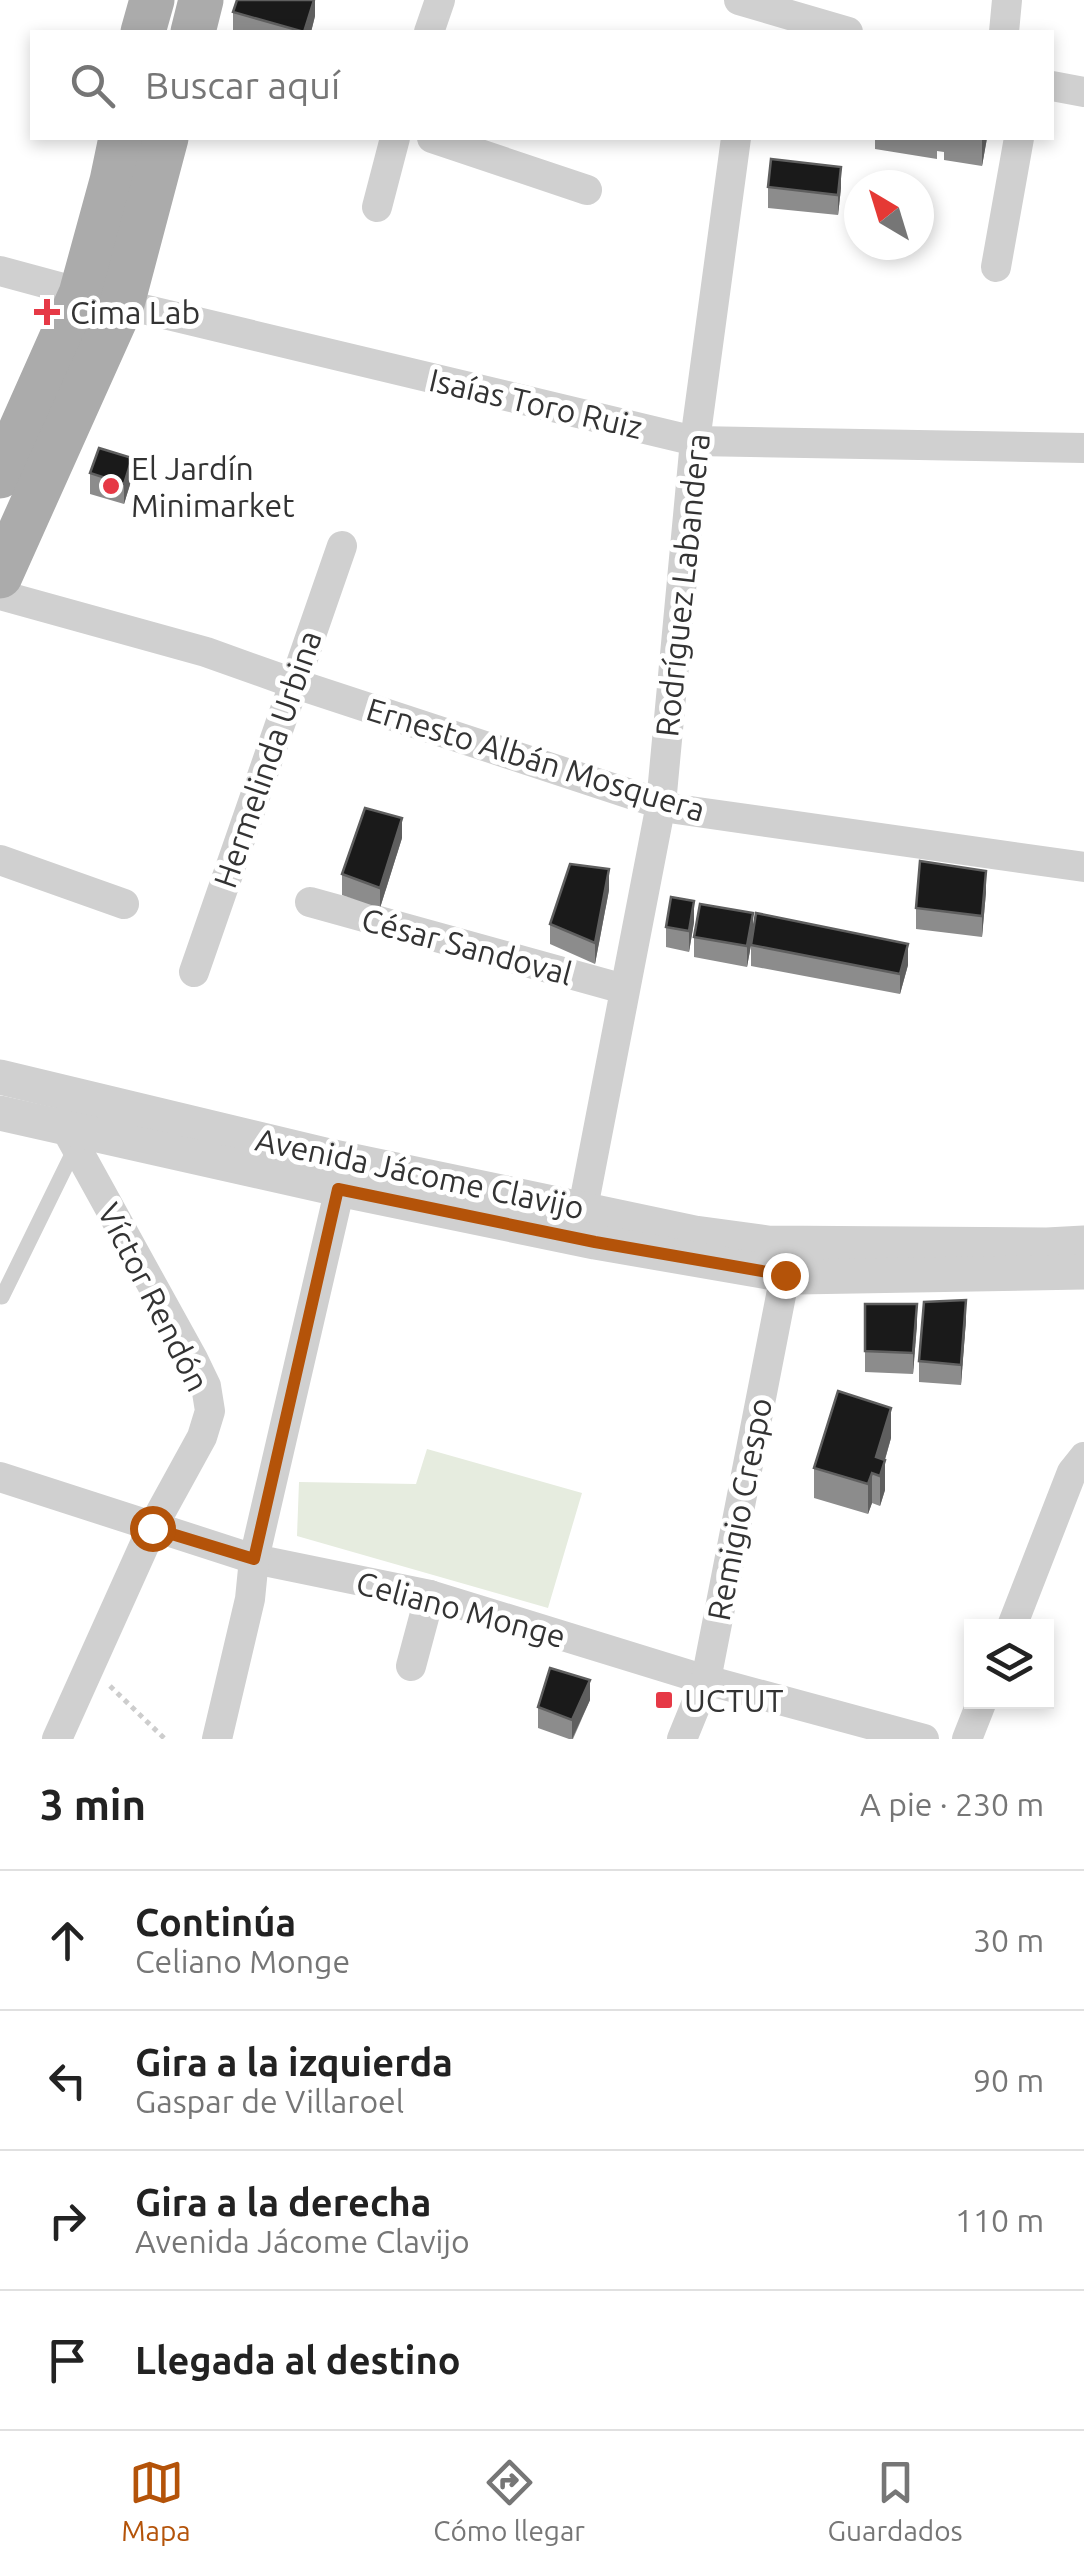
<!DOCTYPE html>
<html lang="es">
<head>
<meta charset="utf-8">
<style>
	:root { --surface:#fff; --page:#f6f6f6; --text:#222; --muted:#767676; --line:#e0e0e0; --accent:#b45309 }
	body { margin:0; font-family:Ubuntu,sans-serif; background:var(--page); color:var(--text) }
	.controls { position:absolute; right:30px; bottom:30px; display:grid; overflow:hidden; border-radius:0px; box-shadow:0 5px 15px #0003 }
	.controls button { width:90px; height:90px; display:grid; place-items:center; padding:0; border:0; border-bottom:2px solid var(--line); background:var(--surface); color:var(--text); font:50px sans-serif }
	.compass { position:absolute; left:844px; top:170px; width:90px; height:90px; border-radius:50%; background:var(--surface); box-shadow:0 5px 15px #0003; rotate:322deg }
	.stop { position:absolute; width:30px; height:30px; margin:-22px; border:8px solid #b45309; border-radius:50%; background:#fff }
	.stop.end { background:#b45309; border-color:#fff; box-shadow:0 2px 10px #0008 }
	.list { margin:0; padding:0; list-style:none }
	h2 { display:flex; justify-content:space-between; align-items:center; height:130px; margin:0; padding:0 40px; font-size:42px }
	h2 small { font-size:32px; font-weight:400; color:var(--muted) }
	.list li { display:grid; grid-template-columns:65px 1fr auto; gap:30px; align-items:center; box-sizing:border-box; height:140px; padding:0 40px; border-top:2px solid var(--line) }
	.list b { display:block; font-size:38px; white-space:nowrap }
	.list p { margin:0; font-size:32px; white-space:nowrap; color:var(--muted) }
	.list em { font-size:32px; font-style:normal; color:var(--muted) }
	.icon { flex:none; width:55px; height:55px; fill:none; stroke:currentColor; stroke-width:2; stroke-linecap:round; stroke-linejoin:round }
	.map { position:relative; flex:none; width:1084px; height:1739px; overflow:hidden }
	.search { position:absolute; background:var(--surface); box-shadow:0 5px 15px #0003; left:30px; right:30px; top:30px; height:110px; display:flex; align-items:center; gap:25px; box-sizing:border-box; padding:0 35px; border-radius:0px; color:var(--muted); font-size:38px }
	.sheet { height:690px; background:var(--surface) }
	nav { display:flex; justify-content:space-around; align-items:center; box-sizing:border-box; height:140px; border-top:2px solid var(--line); background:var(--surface); font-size:28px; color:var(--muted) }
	nav a { display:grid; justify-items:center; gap:5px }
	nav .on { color:var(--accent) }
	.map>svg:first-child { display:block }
	.green { fill:#e6ecdf }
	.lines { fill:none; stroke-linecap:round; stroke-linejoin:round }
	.path { stroke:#cdcdcd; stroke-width:5; stroke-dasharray:5 5; stroke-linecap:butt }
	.service { stroke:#d0d0d0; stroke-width:15 }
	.minor { stroke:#d0d0d0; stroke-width:30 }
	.tertiary { stroke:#d0d0d0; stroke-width:35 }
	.primary { stroke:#ababab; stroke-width:45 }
	.wall { fill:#8c8c8c }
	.shaded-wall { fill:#5f5f5f }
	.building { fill:#1a1a1a; stroke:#5f5f5f; stroke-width:2.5 }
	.route { stroke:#b45309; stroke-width:12 }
	.poi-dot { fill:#e63946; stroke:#fff; stroke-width:4 }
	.labels { text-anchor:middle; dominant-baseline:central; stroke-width:10; stroke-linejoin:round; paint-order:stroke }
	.poi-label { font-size:32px; fill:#333; stroke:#fff; text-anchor:start }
	.street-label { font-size:32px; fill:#333; stroke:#fff }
</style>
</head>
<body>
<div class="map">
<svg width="1084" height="1739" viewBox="0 0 1084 1739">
	<rect width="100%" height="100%" fill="#fff"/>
	<path class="green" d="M427,1449L582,1493L548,1608L297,1536L299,1482L416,1484Z"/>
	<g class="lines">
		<path class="path" d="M110,1686L165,1739"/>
		<path class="service" d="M2,1297L75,1148"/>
		<g class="minor">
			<path d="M739,0L848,32"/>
			<path d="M429,32L440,0"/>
			<path d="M1004,32L1007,0"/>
			<path d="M1052,86L1084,92"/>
			<path d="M432,138L587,190"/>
			<path d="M377,207L395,138"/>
			<path d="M996,267L1019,138"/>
			<path d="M0,271L122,304L695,441L1084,448"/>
			<path d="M0,595L206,652L293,683L676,809L1084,867"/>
			<path d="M0,860L124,904"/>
			<path d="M310,902L624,989"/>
			<path d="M194,972L342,546"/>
			<path d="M583,1208L661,804L695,441L736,138"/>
			<path d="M0,1477L254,1559L430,1595L706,1680L924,1739"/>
			<path d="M1012,1626L1072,1472L1084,1457"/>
			<path d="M411,1666L430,1595"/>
			<path d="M57,1739L152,1528L202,1437L210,1411L206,1386L193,1359L66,1129"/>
			<path d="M217,1739L250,1599L254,1559L345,1166"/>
			<path d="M682,1739L706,1680L785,1275"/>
			<path d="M967,1739L982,1701"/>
		</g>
		<g class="tertiary">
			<path d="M0,1077L325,1155L695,1233L768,1243L1047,1245L1084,1243"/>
			<path d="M0,1113L338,1189L595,1242L797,1277L1084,1272"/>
		</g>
		<g class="primary">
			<path d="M143,32L152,0"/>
			<path d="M193,32L201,0"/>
			<path d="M0,476L81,294L112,181L121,138"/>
			<path d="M0,576L122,304L166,138"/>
		</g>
	</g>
	<g class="wall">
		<path d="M315,0V16L311,32H233V12Z"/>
		<path d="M875,138H987L982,166L944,160V152L937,151V159L875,149Z"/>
		<path d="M768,187L841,188L838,215L768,208Z"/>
		<path d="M90,473L132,478L124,504L90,494Z"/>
		<path d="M402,838L380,908L342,895V874Z"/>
		<path d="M609,890L595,964L550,944V924Z"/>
		<path d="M986,892L982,937L916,929V908Z"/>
		<path d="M694,922L689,952L666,947V927Z"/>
		<path d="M694,937L908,965L900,994L751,966V945L747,967L694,957Z"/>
		<path d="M865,1304L917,1324L913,1374L865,1372Z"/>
		<path d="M966,1320L961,1385L919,1382V1361Z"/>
		<path d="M891,1438L885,1460V1490L880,1506L872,1503L868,1514L814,1498V1468Z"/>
		<path d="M590,1700L573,1739H569L538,1728V1707Z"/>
	</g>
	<g class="shaded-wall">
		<path d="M314,0H315V16L311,32H304Z"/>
		<path d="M982,138H987L982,166Z"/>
		<path d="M841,167V188L838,215V195Z"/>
		<path d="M132,458V478L124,504V484Z"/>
		<path d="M402,818V838L380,908V888Z"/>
		<path d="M609,869V890L595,964V943Z"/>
		<path d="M986,871V892L982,937V916Z"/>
		<path d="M694,901V922L689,952V931Z"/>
		<path d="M753,913V934L747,967V946Z"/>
		<path d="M908,944V965L900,994V974Z"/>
		<path d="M966,1300V1320L961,1385V1365Z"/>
		<path d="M917,1304V1324L913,1374V1353Z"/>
		<path d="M891,1408V1438L880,1476L876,1457Z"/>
		<path d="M885,1460V1490L880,1506V1476Z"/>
		<path d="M872,1473V1503L868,1514V1484Z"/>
		<path d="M590,1680V1700L572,1739V1720Z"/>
	</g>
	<g class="building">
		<path d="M237,0H314L304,32L233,12Z"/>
		<path d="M771,159L841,167L838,195L768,187Z"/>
		<path d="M99,448L132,458L124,484L90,473Z"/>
		<path d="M365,808L402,818L380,888L342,874Z"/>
		<path d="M920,861L986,871L982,916L916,908Z"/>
		<path d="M570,864L609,869L595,943L550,924Z"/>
		<path d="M671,897L694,901L689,931L666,927Z"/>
		<path d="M700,904L753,913L747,946L694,937Z"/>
		<path d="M756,913L908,944L900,974L751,945Z"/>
		<path d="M966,1300L961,1365L919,1361L924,1302Z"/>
		<path d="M865,1304H917L913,1353L865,1351Z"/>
		<path d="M838,1391L891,1408L876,1457L885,1460L880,1476L872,1473L868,1484L814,1468Z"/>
		<path d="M550,1668L590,1680L572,1720L538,1707Z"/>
	</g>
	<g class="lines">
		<path class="route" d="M152,1528L254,1559L338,1189L595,1242L785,1275"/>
	</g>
	<g class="poi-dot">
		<path d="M42 297h10v10h10v10h-10v10h-10v-10h-10v-10h10z"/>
		<circle cx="111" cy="486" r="10"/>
		<rect x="654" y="1690" width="20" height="20" rx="5"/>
	</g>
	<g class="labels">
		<g class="poi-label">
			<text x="70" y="312">Cima Lab</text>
			<text x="131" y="468">El Jardín<tspan x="131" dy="37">Minimarket</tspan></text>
			<text x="684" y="1700">UCTUT</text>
		</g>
		<g class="street-label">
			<text transform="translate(536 403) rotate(13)">Isaías Toro Ruiz</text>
			<text transform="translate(682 585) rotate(-84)">Rodríguez Labandera</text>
			<text transform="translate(267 759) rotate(-71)">Hermelinda Urbina</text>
			<text transform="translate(536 759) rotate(17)">Ernesto Albán Mosquera</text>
			<text transform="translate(467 946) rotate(15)">César Sandoval</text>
			<text transform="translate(420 1173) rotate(12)">Avenida Jácome Clavijo</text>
			<text transform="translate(154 1297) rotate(63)">Víctor Rendón</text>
			<text transform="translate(739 1509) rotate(-79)">Remigio Crespo</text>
			<text transform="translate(461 1609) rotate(15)">Celiano Monge</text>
		</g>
	</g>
</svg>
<div class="controls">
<button><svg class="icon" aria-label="layers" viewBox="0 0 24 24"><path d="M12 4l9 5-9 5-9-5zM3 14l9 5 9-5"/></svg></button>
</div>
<svg class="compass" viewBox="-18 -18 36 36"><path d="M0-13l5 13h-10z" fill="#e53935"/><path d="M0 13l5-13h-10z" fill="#767676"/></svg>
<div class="stop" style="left:152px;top:1528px"></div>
<div class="stop end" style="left:785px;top:1275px"></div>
<div class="search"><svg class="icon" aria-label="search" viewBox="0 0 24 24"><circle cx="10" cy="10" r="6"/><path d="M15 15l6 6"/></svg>Buscar aquí</div>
</div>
<section class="sheet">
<h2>3 min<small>A pie · 230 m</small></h2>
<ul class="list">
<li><svg class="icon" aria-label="ahead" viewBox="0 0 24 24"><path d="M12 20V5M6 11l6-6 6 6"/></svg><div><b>Continúa</b><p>Celiano Monge</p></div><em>30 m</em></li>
<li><svg class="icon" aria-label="left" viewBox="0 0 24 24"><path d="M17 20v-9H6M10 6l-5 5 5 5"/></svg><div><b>Gira a la izquierda</b><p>Gaspar de Villaroel</p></div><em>90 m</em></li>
<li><svg class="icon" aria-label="right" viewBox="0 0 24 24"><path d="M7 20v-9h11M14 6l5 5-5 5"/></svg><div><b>Gira a la derecha</b><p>Avenida Jácome Clavijo</p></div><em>110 m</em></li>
<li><svg class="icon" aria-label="arrive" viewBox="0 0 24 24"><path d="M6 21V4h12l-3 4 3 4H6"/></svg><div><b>Llegada al destino</b></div></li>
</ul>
</section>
<nav>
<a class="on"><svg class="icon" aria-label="map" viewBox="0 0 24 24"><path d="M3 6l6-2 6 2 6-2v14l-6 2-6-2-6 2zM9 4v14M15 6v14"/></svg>Mapa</a>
<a><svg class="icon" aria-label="directions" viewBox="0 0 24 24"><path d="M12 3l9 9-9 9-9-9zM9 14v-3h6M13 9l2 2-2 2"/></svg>Cómo llegar</a>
<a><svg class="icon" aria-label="saved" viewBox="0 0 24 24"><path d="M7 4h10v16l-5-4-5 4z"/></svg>Guardados</a>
</nav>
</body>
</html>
